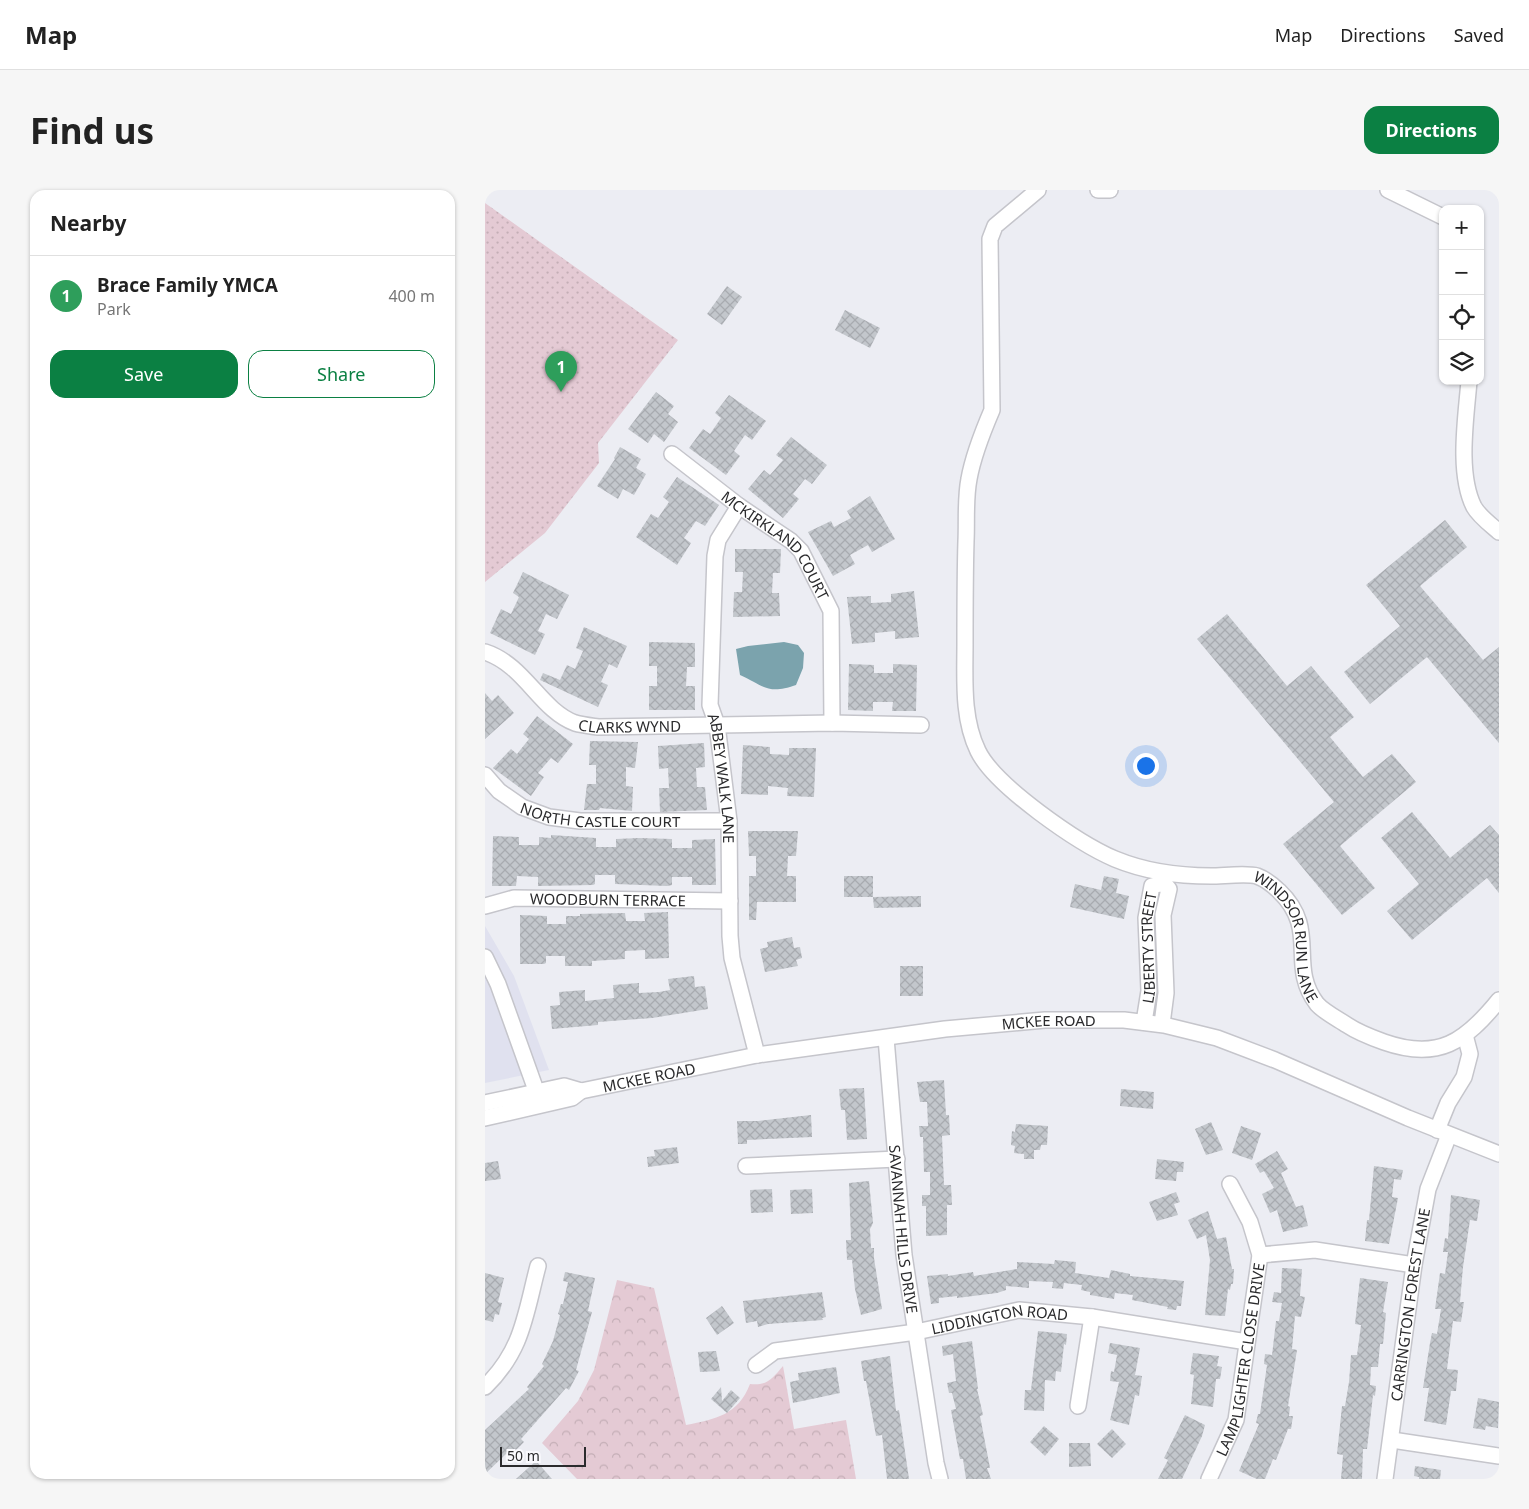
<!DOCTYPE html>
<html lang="en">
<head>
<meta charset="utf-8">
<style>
	:root { --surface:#fff; --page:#f6f6f6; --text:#222; --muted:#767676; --line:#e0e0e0; --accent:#0b8043 }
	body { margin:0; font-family:"Noto Sans",sans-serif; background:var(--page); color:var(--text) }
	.controls { position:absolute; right:15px; top:15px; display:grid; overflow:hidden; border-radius:10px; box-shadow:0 1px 4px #0004 }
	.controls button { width:45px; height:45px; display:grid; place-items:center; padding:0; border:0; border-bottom:1px solid var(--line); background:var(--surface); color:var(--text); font:25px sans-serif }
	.scale { position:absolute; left:15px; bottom:12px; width:86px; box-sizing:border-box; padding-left:5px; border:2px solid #2b2b2d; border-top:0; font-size:14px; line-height:18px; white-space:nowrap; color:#2b2b2d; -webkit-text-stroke:4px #fafafe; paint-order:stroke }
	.you { position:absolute; left:660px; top:575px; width:18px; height:18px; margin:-12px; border:4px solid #fff; border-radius:50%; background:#1a73e8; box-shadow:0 0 0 8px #1a73e833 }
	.badge { display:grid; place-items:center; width:32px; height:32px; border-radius:50%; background:var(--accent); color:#fff; font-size:16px; font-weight:700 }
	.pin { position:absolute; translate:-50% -41px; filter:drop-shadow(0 1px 2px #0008) }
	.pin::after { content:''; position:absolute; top:26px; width:18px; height:15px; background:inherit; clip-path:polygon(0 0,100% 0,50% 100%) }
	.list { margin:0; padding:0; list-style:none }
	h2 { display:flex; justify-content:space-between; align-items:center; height:65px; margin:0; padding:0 20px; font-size:21px }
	h2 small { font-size:16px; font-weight:400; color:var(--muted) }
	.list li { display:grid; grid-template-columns:32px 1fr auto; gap:15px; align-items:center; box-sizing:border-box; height:80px; padding:0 20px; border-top:1px solid var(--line) }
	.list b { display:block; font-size:19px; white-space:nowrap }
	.list p { margin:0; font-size:16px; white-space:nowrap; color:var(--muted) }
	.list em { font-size:16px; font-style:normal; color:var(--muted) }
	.actions { display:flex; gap:10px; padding:15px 20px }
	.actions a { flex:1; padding:11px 0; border:1px solid var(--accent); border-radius:15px; text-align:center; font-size:18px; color:var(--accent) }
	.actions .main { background:var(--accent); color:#fff }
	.icon { flex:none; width:28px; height:28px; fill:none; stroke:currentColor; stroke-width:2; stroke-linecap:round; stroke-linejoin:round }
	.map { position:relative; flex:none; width:1014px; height:1289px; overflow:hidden; border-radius:15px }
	header { display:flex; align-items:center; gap:30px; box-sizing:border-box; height:70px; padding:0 25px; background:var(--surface); border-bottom:1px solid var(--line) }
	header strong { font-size:24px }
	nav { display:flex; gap:28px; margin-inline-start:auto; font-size:18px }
	.intro { display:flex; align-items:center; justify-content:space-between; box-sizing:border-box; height:120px; padding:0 30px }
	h1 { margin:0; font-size:35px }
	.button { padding:12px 22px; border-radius:15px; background:var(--accent); color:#fff; font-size:18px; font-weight:700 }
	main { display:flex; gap:30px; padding:0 30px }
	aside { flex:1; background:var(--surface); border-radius:15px; box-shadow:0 1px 4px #0004 }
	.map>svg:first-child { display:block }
	.built { fill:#e0e1ef }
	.green { fill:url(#green-dots) }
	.forest { fill:url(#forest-crowns) }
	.water { fill:#7ba3ad }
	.building { fill:url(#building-cross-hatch) }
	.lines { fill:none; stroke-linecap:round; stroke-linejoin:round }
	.minor-casing { stroke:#c5c5cb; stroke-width:18 }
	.minor { stroke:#fff; stroke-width:15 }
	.labels { text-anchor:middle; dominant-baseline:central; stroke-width:5; stroke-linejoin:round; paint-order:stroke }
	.street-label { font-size:15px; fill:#2b2b2d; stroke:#fafafe }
</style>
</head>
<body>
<header>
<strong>Map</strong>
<nav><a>Map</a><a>Directions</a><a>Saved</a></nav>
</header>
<div class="intro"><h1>Find us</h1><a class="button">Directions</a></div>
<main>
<aside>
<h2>Nearby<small></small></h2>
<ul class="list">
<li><span class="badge" style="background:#2e9e5b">1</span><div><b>Brace Family YMCA</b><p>Park</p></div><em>400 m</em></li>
</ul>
<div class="actions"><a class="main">Save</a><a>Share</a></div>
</aside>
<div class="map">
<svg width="1014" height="1289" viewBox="0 0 1014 1289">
	<defs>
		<pattern id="green-dots" width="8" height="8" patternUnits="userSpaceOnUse" patternTransform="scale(1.25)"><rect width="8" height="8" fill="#e4cad4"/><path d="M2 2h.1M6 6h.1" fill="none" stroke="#c4aeb6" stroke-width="1.8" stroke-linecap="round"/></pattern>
		<pattern id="forest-crowns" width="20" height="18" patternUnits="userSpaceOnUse" patternTransform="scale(1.25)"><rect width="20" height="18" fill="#e4cad4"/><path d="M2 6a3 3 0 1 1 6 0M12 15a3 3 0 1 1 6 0" fill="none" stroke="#c4aeb6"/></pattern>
		<pattern id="building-cross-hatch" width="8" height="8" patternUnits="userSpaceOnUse" patternTransform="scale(1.25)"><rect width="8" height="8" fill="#c3c7cc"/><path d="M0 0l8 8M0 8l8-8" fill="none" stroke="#a8abb0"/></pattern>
	</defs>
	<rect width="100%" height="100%" fill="#ecedf3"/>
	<path class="built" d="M0,736L29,786L64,880L0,893Z"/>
	<path class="green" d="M0,13L193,150L113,253L114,273L60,343L0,392Z"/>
	<path class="forest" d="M132,1090L169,1098L201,1235C231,1229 253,1225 265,1194C282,1196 287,1189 298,1176L309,1239L361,1230L371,1289H92L57,1253L93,1211L109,1180Z"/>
	<path class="water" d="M299,452L313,455L319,463L318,478L311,495C283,505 279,496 255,485L251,459L263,456Z"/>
	<g class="building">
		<path d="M242,96L257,107L237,135L222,124Z"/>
		<path d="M360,120L395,138L385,158L350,140Z"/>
		<path d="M171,202L189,216L183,224L193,232L179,252L169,244L163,253L143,239Z"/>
		<path d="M244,205L281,231L267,250L260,245L249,261L255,266L241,285L204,258L218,239L225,244L236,228L230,223Z"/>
		<path d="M306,247L342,275L327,294L320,289L308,304L314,309L298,328L263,299L279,280L285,285L298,270L291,265Z"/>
		<path d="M135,257L156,269L151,278L161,284L149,305L138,299L133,309L112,296L130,269L129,268Z"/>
		<path d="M192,287L234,315L220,336L211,331L199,348L206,353L192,375L151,347L166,324L173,328L184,312L178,307Z"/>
		<path d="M385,306L410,349L387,362L383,355L365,365L370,374L348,386L323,342L346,331L349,337L366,328L362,321Z"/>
		<path d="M960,330L982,357L935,396L998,470L1014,457V553L942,467L885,514L859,482L915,436L881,395Z"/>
		<path d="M250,359H296L295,383H288L287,403H294L295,426L248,427L249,402H257L258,382H250Z"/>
		<path d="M38,382L84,405L72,429L61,424L53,441L60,444L50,465L5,443L16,419L26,424L34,407L28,403Z"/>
		<path d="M429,401L434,447L410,449V441L390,443V452L367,454L362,407L386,406V413L406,412V404Z"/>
		<path d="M742,424L802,496L826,476L869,527L845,547L878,587L907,564L931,592L855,656L890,698L857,725L798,654L849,612L712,449Z"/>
		<path d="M99,437L142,456L132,478L124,474L116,492L123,495L113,517L55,490L58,483L75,490L82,475L90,479L98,461L91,458Z"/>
		<path d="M164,452L210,453V477H202L201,496H210V520H164V496H172V476H164Z"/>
		<path d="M364,474L389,475V483H408V474L432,475L431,521H407L408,512H388V521L363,520Z"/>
		<path d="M0,503L7,511L13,505L29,523L0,549Z"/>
		<path d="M52,526L88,554L73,573L66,568L53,583L59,587L46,606L8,578L26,559L32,564L44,549L38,544Z"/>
		<path d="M105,551L153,552L150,578L141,577V596L148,597L147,621L115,618L114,620H99L102,594H111V575H104Z"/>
		<path d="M219,553L220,577L211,578L212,597H220L222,620L175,622L174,598H184L183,578L174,579L173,556Z"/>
		<path d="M258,555L285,557V564L304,565V558H331L329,607L302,606L303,598L283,596V605L256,604Z"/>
		<path d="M927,622L965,668L1005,635L1014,645V703L1002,688L927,750L902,721L934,694L896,648Z"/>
		<path d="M263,641H313L311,666H303L302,686H311V712H272L271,730H264V686H271V666H264Z"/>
		<path d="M66,645L111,648V657H131V649L154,648L187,649V658H207V650L230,649L231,695H207V687H187V695L182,696L130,694V685H110V694L108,695L53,696V687L32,686L31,696H7L8,646L34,647V655H54V647L66,648Z"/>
		<rect x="359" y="686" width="29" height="21"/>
		<path d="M619,686L634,689L631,703L644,706L639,729L585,717L590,694L616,700Z"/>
		<path d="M436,706V717L389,718L388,707Z"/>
		<path d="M183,722L184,768L160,769V760L140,761V769L107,771V776H80V766H61V773L59,774H35V725L62,726V734H81V726H95V724L140,723L141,731H160L159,723Z"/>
		<path d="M307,747L309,758L315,757L317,768L311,770L313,776L280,782L275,759L283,757L282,752Z"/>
		<rect x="415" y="776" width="23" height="30"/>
		<path d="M209,786L210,797L220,796L223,819L167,828L113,832V835L67,839L65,816L75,815L74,802L100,800V811L119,809L129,808L128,795L154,793V803L174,802L185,800L183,789Z"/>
		<path d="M459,890L461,925H464L465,945L457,946L459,995H466L467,1015H462V1045L441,1046V1016H437V1005H445V982H439L438,947H435L434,936H443L442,912H435L432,892Z"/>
		<path d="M379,898L382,949L362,950L360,920H356L354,899Z"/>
		<path d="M636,899L669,902L668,919L635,916Z"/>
		<path d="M326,925L327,947L262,950V954H253L252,931H273Z"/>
		<path d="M726,932L738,960L721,965L710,939Z"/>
		<path d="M531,934L563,936L562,955H556L555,960H549V969H539V964L529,963L530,956L526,955L527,941L530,942Z"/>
		<path d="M756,936L776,943L767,970L747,963Z"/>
		<path d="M192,957L194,973L163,977L162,967L170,966L169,960Z"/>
		<path d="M792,961L803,979L796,983L811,1017L818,1015L823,1036L798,1042L792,1020L785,1023L777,1004L789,998L779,981L775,983L770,974Z"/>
		<path d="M672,969L699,972L698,982H692L691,991L670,989Z"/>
		<path d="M13,971L16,989L0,991V973Z"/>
		<path d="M889,976L918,980L916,990L909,989L907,1007L913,1008L904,1054L880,1051L882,1030H884Z"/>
		<path d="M384,991L388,1033L385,1039L386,1058H389V1068L397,1119L376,1125L370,1099L367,1070H362L361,1050H366L364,993Z"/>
		<path d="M287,999L288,1022L266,1023L265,1000Z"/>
		<path d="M327,999L328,1023L306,1024L305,1000Z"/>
		<path d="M691,1002L695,1012L689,1014L693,1025L672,1031L664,1012Z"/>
		<path d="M966,1005L995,1010L992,1031L985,1030L978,1077L975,1112H979L976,1132L968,1131L962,1179L973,1180L971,1201H966L961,1235L939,1231L944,1198H938L945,1153L947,1143L952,1144L956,1119H950L955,1083L960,1084L963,1062H958L960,1048L963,1049Z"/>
		<path d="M723,1021L732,1049L741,1047L747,1079H749L748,1094H746L745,1100L743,1099L740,1126L720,1125L725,1070L721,1045L712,1049L703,1030Z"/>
		<path d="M570,1070L591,1072L590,1083L624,1088L626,1080L645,1084V1086L699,1091L696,1116H692L691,1120L682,1119L683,1117L647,1110L648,1105L630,1103L629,1109L605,1105V1102L596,1100L597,1095L579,1093L578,1099L567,1098L568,1092L544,1091V1098L521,1096V1100L512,1103L472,1108V1106L454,1108V1113L446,1114L442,1086L463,1084V1086L488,1082L489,1086L532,1079V1072L569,1074Z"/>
		<path d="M797,1078L817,1079L815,1106L820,1107L816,1127L810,1126L807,1159L812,1160L803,1216L805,1217L804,1226H808L806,1239H803L791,1270L788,1269L780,1289H772L754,1281L774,1234L771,1233L773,1224H775L782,1175L779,1174L780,1164L787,1165L791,1131H794L797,1113L787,1112L789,1102L796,1103Z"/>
		<path d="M80,1082L110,1088L103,1121L107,1122L91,1180L94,1181L84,1200L81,1198L36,1249L39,1252L24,1267L21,1264L0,1284V1240L44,1199L42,1197L59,1176L57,1174L68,1151L75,1125L73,1124L76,1114H78L83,1092L78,1091Z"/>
		<path d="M0,1083L19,1088L13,1112L17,1113L14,1125L10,1124L8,1132L0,1130Z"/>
		<path d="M875,1088L903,1092L898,1122L901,1123L898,1154H895L893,1177H886L885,1195L891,1196L890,1206L888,1205L882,1259H878L877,1289H856L858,1265L852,1264L857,1216H860L864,1192L866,1165H872L876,1135L870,1134Z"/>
		<path d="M337,1102L341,1127L337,1128L338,1130L283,1134L273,1137L272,1131L261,1133L258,1111Z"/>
		<path d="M237,1116L249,1133L232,1145L221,1128Z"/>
		<path d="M553,1141L582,1144L581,1155L579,1154L576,1182L571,1181L570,1191L560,1190L559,1221L539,1220L540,1200H546Z"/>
		<path d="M487,1151L493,1199H492L498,1225L495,1226L505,1278H502L506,1289H481L478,1269H475L466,1220L471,1219L467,1203H464L462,1193L471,1191L468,1164L458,1166L457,1156Z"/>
		<path d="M625,1153L655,1158L650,1185L657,1186L654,1206L650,1205L644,1235L625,1230L634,1192L625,1191L626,1181L629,1182L632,1165L623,1163Z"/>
		<path d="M231,1161L235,1181L215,1182L213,1162Z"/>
		<path d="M708,1163L734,1166L732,1176L737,1177L735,1189H731L728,1217L706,1214L709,1185L705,1184Z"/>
		<path d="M405,1166L411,1221L414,1220L424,1289H402L397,1245L391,1246L381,1191H379L376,1171Z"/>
		<path d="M351,1177L355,1203L308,1213L305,1192L314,1190L313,1183Z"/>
		<path d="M236,1197L237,1211L246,1200L255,1208L242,1223L226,1209Z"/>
		<path d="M993,1208L1014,1212L1013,1238L1001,1236L1000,1240L988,1238Z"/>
		<path d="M700,1225L720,1235L717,1246L697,1289H673L683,1270L679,1268Z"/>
		<path d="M559,1236L574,1249L560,1266L545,1252Z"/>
		<path d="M627,1239L641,1254L627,1268L612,1254Z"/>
		<path d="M584,1253H605L606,1276L584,1277Z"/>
		<path d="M51,1271L67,1289H31Z"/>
		<path d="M930,1276L956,1280L955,1289H934V1287L929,1286Z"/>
	</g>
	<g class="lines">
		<defs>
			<g id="minor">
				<path id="s1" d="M553,0L510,36L505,49L507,220C498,241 488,266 484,289C480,309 482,331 481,351C480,385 480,420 480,454C480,490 477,528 493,561C510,596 593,653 630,669C659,681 694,686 726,686C738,686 762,683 772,686C780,689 788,695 794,701C835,740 802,775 832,814C839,822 853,829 862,835C874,843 885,847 899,852C953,871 980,852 1014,810"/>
				<path d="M613,0H625"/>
				<path d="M903,0L958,27"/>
				<path d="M984,191C981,228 972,283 989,317C994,326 1006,335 1014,342"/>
				<path id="s2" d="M187,264L254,316L306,351L316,361L346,421L347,533"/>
				<path id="s3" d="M254,316L233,350L230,366L225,515L232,535L244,631L245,746L247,768L272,865"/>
				<path id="s4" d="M0,462C40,475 55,520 90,533C97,535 106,536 113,537L347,533L436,535"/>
				<path id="s5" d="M0,585L14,601L37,617L64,627L95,631H244"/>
				<path id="s6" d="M0,716L29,708L245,711"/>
				<path d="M0,767L13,794L52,903"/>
				<path id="s7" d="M659,832L664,801L661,728L667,696L679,693L684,699L678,725L681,803L677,834"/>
				<path id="s8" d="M401,848L419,1065L451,1273L455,1289"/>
				<path id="s9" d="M0,913L79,896L96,901L272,865L460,839L560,830H639L679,835L732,848L790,870L923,928L1014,964"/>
				<path d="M0,928L87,908L96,901"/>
				<path d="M952,940L963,913L979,887L985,864L980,845"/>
				<path d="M261,976L412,969"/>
				<path d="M775,1065L830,1060L929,1075"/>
				<path id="s10" d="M271,1175L290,1161L431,1142L534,1120L607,1127L762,1152"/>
				<path d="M0,1197C38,1160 40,1125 53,1076"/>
				<path d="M593,1216L607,1127"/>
				<path d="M907,1250L1014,1266"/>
				<path id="s11" d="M724,1289L751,1230L775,1065L765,1032L745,994"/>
				<path id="s12" d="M900,1289L929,1075L943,999L964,945"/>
			</g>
		</defs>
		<use href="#minor" class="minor-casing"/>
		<use href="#minor" class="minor"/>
	</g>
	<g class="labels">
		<g class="street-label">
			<text stroke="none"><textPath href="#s2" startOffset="140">MCKIRKLAND COURT</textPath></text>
			<text stroke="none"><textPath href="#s4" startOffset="171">CLARKS WYND</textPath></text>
			<text stroke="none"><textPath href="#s3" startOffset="280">ABBEY WALK LANE</textPath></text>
			<text stroke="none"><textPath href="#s5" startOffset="129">NORTH CASTLE COURT</textPath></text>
			<text stroke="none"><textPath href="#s6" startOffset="124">WOODBURN TERRACE</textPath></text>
			<text stroke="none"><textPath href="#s1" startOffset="980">WINDSOR RUN LANE</textPath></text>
			<text stroke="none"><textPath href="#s7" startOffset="75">LIBERTY STREET</textPath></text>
			<text stroke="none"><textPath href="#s9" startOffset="572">MCKEE ROAD</textPath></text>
			<text stroke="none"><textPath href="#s9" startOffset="168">MCKEE ROAD</textPath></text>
			<text stroke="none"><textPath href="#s8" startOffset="192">SAVANNAH HILLS DRIVE</textPath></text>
			<text stroke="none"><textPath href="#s12" startOffset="176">CARRINGTON FOREST LANE</textPath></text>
			<text stroke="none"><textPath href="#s10" startOffset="251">LIDDINGTON ROAD</textPath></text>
			<text stroke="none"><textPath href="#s11" startOffset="125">LAMPLIGHTER CLOSE DRIVE</textPath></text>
		</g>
	</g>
</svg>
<div class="controls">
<button>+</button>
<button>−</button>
<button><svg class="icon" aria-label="locate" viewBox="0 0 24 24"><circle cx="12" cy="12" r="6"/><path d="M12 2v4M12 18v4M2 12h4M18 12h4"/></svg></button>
<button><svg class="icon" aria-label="layers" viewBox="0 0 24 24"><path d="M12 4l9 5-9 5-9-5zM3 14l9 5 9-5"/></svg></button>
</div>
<div class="scale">50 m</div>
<div class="you"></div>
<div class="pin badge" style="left:76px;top:202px;background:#2e9e5b">1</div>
</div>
</main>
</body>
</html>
